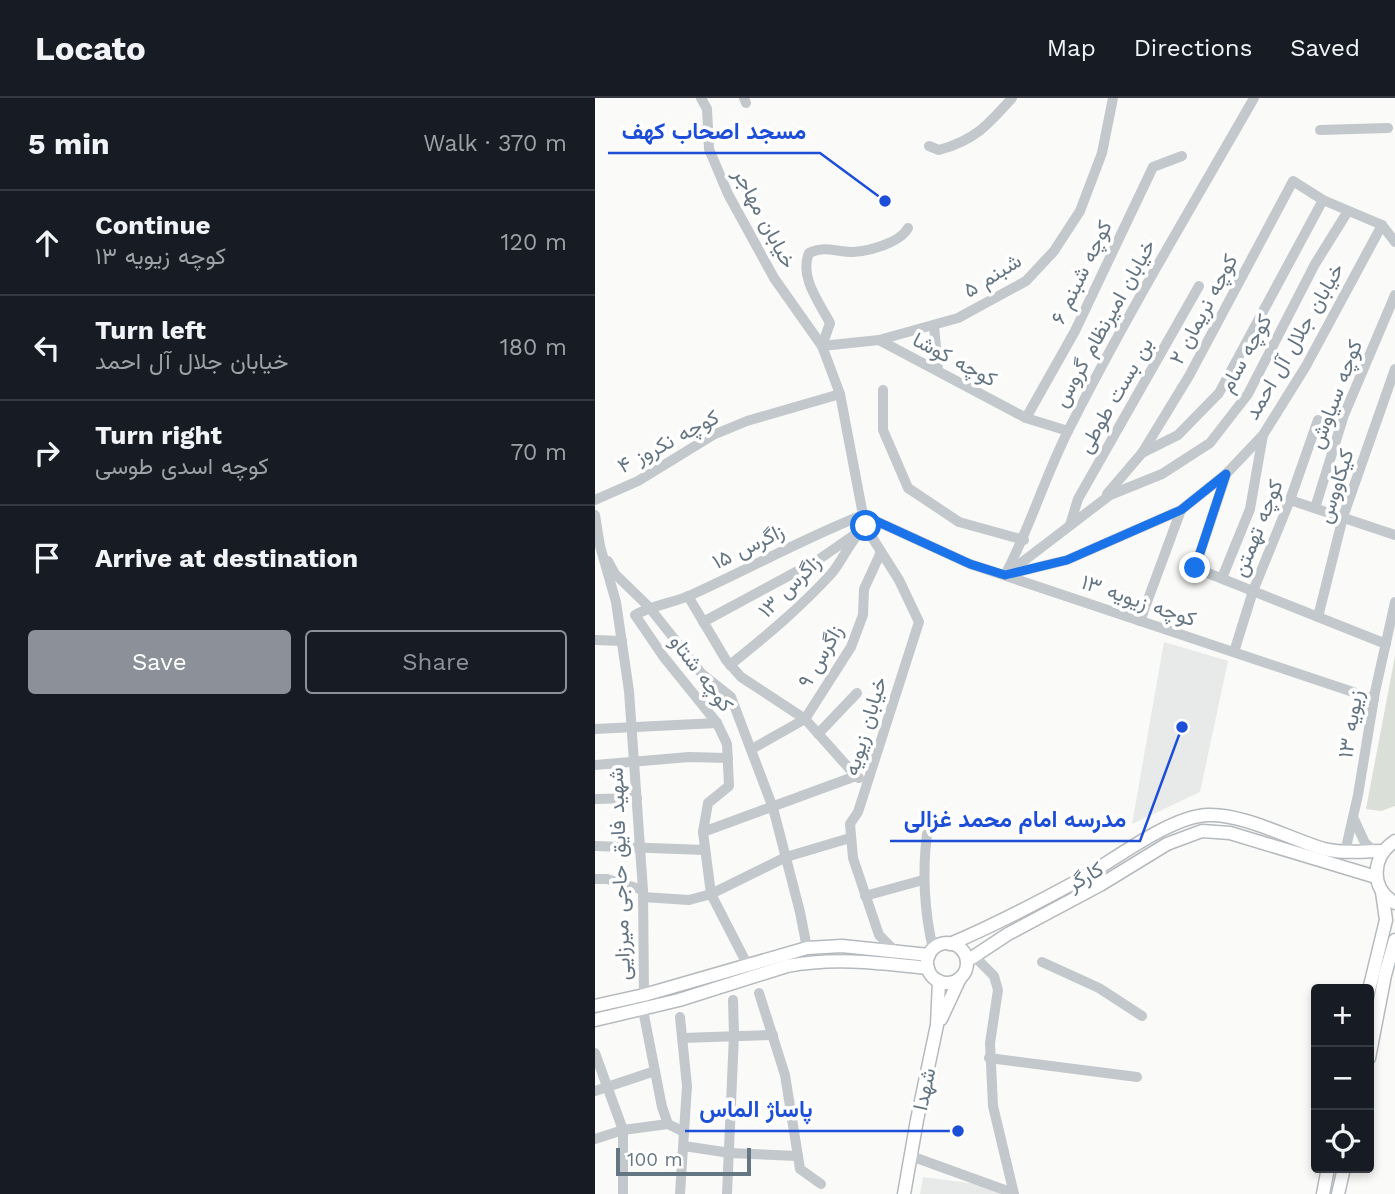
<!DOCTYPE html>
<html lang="en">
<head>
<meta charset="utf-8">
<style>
	:root { --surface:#171b24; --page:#242831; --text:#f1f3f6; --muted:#9ea1a6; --line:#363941; --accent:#8c9099 }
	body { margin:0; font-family:"Work Sans",Vazirmatn,sans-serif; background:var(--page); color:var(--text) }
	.controls { position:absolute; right:21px; bottom:21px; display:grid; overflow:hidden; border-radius:7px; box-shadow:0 4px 10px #0003 }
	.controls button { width:63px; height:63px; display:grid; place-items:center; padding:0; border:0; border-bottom:2px solid var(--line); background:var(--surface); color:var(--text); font:35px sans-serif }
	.scale { position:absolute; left:21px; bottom:18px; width:135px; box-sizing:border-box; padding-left:7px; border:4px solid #657683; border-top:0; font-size:19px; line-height:24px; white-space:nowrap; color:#657683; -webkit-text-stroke:5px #fff; paint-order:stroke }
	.stop { position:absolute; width:21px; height:21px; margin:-16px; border:5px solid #1a73e8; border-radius:50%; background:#fff }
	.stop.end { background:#1a73e8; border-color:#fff; box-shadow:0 2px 7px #0008 }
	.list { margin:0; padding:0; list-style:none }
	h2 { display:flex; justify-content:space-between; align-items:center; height:91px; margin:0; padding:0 28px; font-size:30px }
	h2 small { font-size:23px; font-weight:400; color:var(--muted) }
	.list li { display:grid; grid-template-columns:46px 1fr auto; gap:21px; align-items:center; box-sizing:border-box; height:105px; padding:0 28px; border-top:2px solid var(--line) }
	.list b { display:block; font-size:26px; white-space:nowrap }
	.list p { margin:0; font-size:23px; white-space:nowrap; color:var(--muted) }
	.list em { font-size:23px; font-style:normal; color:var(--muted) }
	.actions { display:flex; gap:14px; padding:21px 28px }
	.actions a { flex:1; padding:16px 0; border:2px solid var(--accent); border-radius:7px; text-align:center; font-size:24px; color:var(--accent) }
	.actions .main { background:var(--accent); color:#fff }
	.icon { flex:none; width:38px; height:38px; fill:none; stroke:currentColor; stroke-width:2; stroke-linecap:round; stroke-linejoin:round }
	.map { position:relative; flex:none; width:800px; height:1096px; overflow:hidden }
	header { display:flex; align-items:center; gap:42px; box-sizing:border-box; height:98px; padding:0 35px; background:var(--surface); border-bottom:2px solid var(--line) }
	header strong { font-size:33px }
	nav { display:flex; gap:38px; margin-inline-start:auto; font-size:24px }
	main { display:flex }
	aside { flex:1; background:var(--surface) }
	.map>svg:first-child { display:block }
	.built { fill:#e8e9e9 }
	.park { fill:#dadfd7 }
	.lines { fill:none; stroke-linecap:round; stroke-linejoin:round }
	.major-casing { stroke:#b5babe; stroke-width:15 }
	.minor { stroke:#c3c8cc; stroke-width:10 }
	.major { stroke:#fff; stroke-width:12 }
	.route { stroke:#1a73e8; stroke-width:9 }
	.labels { text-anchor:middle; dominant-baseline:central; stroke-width:7; stroke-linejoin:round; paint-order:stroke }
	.street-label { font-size:21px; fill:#657683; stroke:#fff }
	.leader { fill:none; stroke:#1d4ed8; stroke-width:2.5 }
	.callout-dot { fill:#1d4ed8; stroke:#fff; stroke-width:2.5 }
	.callout-label { font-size:23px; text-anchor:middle; font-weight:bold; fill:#1d4ed8; stroke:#fff; stroke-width:7; stroke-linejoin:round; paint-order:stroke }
</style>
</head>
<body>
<header>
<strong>Locato</strong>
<nav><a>Map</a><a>Directions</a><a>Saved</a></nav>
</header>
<main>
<aside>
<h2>5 min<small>Walk · 370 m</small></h2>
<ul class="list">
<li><svg class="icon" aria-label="ahead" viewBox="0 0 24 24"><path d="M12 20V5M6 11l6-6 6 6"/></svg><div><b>Continue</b><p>کوچه زیویه ۱۳</p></div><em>120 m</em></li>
<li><svg class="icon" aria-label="left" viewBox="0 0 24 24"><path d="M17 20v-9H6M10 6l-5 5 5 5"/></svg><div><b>Turn left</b><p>خیابان جلال آل احمد</p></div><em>180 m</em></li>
<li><svg class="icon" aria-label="right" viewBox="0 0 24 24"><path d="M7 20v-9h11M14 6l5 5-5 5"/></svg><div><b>Turn right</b><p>کوچه اسدی طوسی</p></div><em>70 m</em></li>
<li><svg class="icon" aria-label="arrive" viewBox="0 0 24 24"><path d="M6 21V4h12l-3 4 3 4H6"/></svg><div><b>Arrive at destination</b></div></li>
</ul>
<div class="actions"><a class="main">Save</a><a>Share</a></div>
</aside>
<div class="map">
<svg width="800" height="1096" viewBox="0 0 800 1096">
	<rect width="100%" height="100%" fill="#fafaf8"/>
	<g class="built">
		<path d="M569,544L633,563L605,694L537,726Z"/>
		<path d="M328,1079L420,1091L422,1096H325Z"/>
	</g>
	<path class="park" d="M800,558V708L786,713L771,711Z"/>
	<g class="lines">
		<defs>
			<g id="major">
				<path d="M800,743C777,758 774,790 800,805"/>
				<circle cx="352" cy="865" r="20"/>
				<path d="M355,846C400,827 442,805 484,782C518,763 574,719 612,717C647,715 695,741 729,751C748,756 768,753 788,753"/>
				<path d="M372,863L413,836L505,787L572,746L607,733L635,735L781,779"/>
				<path d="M774,892L791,822L787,794"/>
				<path d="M0,908L49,897L212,850L247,848L334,857"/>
				<path d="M346,921L365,880"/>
				<path d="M0,922L84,902L192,868C240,859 285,865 333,870"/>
				<path d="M774,960L790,877L800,842"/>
				<path d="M309,1096L322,1022L342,927L344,883"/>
				<path d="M728,1096L733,1070"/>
				<path d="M743,1096L749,1070"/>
			</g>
		</defs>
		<use href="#major" class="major-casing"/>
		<g class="minor">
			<path d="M106,0L112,11L114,51L133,96L179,180L227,248L245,296L268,417L375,466L779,601"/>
			<path d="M149,0L151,5"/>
			<path d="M725,32L793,30"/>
			<path d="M334,48L344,52C380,42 393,27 417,0"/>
			<path d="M339,227L343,273"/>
			<path d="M284,242L363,220L431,183L459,153L485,113L507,55L518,0"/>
			<path d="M227,248L284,242L431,320L473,333"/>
			<path d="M227,248L235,225C224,204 204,179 214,155C230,147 241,154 258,154C274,153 305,145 313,130"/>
			<path d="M288,292V332L313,390L364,424L429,442"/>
			<path d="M431,320L480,233L558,69L587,58"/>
			<path d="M547,355L594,278L698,83L728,102L787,127L800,144"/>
			<path d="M631,377L600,470L791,546"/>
			<path d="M512,396L547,355L583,337L624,295L728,102"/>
			<path d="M0,402L43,383L118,337L152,323L245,296"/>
			<path d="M695,402L800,437"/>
			<path d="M720,410L749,317L800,197"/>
			<path d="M0,417L5,448L21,504L34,593L48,792L49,897"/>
			<path d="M475,427L483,401L604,188"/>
			<path d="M13,463L20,476L54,509L107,576L136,599L178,710L205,814L212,850"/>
			<path d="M413,475L515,397L567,376L615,345L653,296L720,166L753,113"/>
			<path d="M410,477L472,462L586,412L631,376L668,337L711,268L787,127"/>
			<path d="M410,477C435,430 450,378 474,331C531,218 596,110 659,0"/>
			<path d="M627,480L655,411L668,337"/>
			<path d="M93,498L131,562L146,579L210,621L261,678"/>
			<path d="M723,519L748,419L800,271"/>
			<path d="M545,523L586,412"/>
			<path d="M108,524L223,462L259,437"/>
			<path d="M0,542L27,543"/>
			<path d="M639,554L658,493L695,402L723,322"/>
			<path d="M135,567C171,538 205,510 236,476C249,461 255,441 271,428"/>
			<path d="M0,631L122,625"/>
			<path d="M223,636L262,595"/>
			<path d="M157,651L210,621L256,549L268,517L269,491L286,454"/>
			<path d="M0,667L94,659L133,660"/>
			<path d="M0,701L42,700"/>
			<path d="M759,721L770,745L779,753"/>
			<path d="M108,734L261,678L264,680"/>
			<path d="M332,736C327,776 329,812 338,851"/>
			<path d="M0,748L110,752"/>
			<path d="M750,754L763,697L780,594L800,504"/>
			<path d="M0,781H12L48,792"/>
			<path d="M270,798L328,782"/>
			<path d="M48,799L94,802L116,796L191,759L255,740"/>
			<path d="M379,858L399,878L403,892L395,945L398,1008L419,1096"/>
			<path d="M447,864L504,890L547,918"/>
			<path d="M152,866L116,796L108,734L113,705L134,688L132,646L122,625L68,558L40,517C58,507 78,505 96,497C154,471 209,440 268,417L273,433L304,482L324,524L263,714L255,726L258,760L284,837L300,853"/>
			<path d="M164,895L190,977L205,1071L226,1086"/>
			<path d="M48,912L67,1009L73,1026L89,1034"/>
			<path d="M85,919L92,988L85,1096"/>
			<path d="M87,940L178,937"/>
			<path d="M0,955L28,1032V1096"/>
			<path d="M394,960L542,979"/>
			<path d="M0,993L60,973"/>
			<path d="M0,1041L28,1032L73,1026"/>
			<path d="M89,1048L135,1055L203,1058"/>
			<path d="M316,1058L418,1095"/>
			<path d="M132,1096L139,937L138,902"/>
		</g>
		<use href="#major" class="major"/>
	</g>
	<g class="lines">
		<path class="route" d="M271,428L268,417L375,466L410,477L472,462L586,412L631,376L600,470"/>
	</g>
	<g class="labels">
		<g class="street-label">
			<text transform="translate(170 120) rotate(62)">خیابان مهاجر</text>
			<text transform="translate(486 174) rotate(-64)">کوچه شبنم ۶</text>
			<text transform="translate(397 177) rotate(-32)">شبنم ۵</text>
			<text transform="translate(608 211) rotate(-62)">کوچه نریمان ۲</text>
			<text transform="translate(509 225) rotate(-61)">خیابان امیرنظام گروس</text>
			<text transform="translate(699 243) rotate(-60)">خیابان جلال آل احمد</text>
			<text transform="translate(650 255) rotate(-61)">کوچه سام</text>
			<text transform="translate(360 261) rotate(28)">کوچه کوشا</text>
			<text transform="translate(740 296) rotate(-69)">کوچه سیاوش</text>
			<text transform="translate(520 297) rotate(-60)">بن بست طوطی</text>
			<text transform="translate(73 343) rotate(-28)">کوچه نکروز ۴</text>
			<text transform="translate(740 388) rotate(-72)">کیکاووس</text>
			<text transform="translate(662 430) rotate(-68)">کوچه تهمتن</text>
			<text transform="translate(153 448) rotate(-26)">زاگرس ۱۵</text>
			<text transform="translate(194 488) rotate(-45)">زاگرس ۱۳</text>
			<text transform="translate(544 502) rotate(19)">کوچه زیویه ۱۳</text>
			<text transform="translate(225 558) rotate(-60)">زاگرس ۹</text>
			<text transform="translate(107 575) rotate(53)">کوچه شتاو</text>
			<text transform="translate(755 626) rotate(-81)">زیویه ۱۳</text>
			<text transform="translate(270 628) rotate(-73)">خیابان زیویه</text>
			<text transform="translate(24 776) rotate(-92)">شهید فایق حاجی میرزایی</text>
			<text transform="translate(490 778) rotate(-30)">کارگر</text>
			<text transform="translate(329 991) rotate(-78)">شهدا</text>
		</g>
	</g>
	<path class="leader" d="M290 103L225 55H13M587 629L545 743H295M363 1033L232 1033H90"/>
	<g class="callout-dot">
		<circle cx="290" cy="103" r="7"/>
		<circle cx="587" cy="629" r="7"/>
		<circle cx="363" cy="1033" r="7"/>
	</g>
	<g class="callout-label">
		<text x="119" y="41">مسجد اصحاب کهف</text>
		<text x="420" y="729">مدرسه امام محمد غزالی</text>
		<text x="161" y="1019">پاساژ الماس</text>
	</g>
</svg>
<div class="controls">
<button>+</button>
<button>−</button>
<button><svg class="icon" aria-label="locate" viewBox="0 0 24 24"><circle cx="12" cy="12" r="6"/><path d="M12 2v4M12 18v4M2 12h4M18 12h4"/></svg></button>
</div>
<div class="scale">100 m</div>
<div class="stop" style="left:271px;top:428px"></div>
<div class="stop end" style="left:600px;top:470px"></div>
</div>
</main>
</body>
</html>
